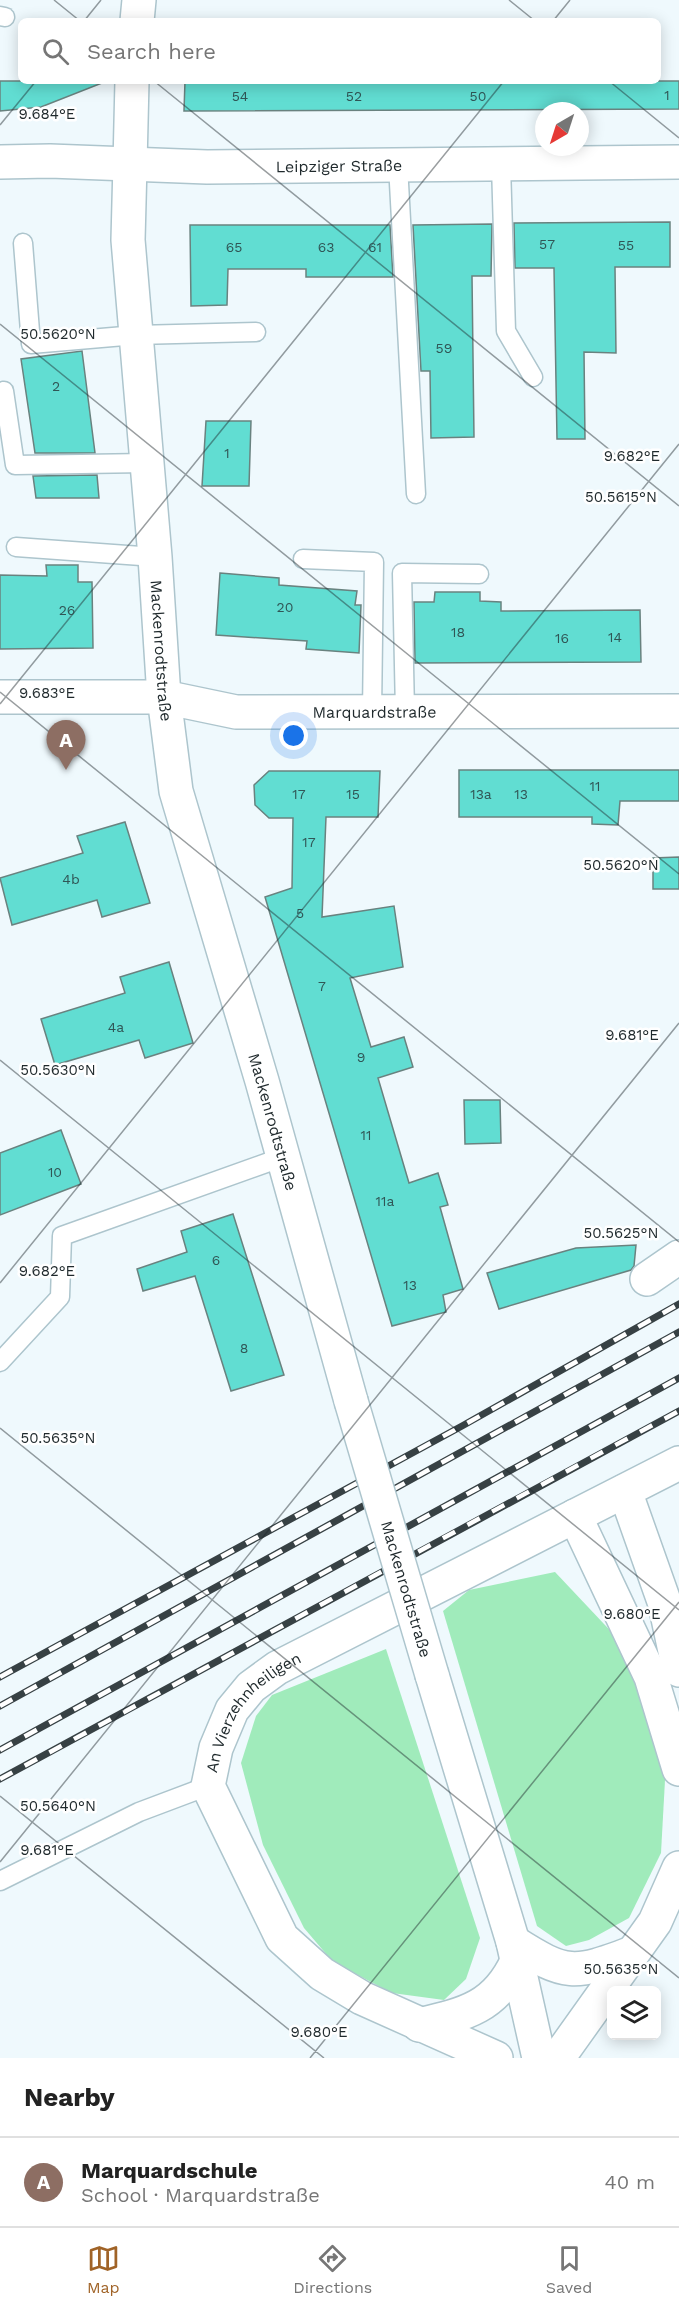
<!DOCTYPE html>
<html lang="en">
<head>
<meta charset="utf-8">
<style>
	:root { --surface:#fff; --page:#f2f2f2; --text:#222; --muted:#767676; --line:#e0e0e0; --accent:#a06327 }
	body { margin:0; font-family:"Work Sans",sans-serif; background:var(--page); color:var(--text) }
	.controls { position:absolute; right:18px; bottom:18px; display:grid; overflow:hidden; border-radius:9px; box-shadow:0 3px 15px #0003 }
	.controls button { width:54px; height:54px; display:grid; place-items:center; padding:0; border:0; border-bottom:2px solid var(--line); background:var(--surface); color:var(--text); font:30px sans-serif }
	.compass { position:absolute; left:535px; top:102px; width:54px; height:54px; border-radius:50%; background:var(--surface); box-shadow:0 3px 15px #0003; rotate:219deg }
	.you { position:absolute; left:294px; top:736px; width:21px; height:21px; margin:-15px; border:4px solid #fff; border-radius:50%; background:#1a73e8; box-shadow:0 0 0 9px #1a73e833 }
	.badge { display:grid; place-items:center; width:39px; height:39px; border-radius:50%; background:var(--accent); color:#fff; font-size:20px; font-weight:700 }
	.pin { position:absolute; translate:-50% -50px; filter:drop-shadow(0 2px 3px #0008) }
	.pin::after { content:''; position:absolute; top:32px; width:21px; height:18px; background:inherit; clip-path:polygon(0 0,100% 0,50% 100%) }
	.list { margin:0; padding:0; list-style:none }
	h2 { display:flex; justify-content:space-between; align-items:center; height:78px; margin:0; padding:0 24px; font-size:26px }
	h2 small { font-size:20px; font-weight:400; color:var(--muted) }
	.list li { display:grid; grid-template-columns:39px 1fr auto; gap:18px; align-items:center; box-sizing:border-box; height:90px; padding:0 24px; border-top:2px solid var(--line) }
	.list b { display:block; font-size:22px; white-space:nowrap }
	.list p { margin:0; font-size:20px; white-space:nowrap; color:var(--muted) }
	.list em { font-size:20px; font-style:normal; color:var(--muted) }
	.icon { flex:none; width:33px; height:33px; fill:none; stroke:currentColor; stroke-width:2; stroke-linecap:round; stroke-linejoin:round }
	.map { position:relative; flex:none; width:679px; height:2058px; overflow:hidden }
	.search { position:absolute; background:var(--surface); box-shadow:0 3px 15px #0003; left:18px; right:18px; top:18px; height:66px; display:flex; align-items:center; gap:15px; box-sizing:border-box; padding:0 21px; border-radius:9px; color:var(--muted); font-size:22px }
	.sheet { height:168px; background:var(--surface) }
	nav { display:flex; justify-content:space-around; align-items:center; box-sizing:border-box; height:84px; border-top:2px solid var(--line); background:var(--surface); font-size:16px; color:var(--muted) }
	nav a { display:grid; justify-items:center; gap:3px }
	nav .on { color:var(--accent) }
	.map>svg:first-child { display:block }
	.green { fill:#a0ebbb }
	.building { fill:#61ddd2; stroke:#69827f; stroke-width:1.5 }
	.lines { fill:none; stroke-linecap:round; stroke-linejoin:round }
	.service-casing { stroke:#adc5cd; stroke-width:21 }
	.minor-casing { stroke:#adc5cd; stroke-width:36 }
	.tertiary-casing { stroke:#adc5cd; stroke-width:36 }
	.secondary-casing { stroke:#adc5cd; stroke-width:36 }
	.service { stroke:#fff; stroke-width:18 }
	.minor { stroke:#fff; stroke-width:33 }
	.tertiary { stroke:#fff; stroke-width:33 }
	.secondary { stroke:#fff; stroke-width:33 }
	.rail-casing { stroke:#374144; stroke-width:7 }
	.rail { stroke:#fff; stroke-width:4.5; stroke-dasharray:14; stroke-linecap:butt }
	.tertiary-bridge-casing { stroke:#adc5cd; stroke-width:36; stroke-linecap:butt }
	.tertiary-bridge { stroke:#fff; stroke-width:33 }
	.ticks { fill:none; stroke:#1f292c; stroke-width:1.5; stroke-opacity:0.45 }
	.labels { text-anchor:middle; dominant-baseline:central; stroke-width:5; stroke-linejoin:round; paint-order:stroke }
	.number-label { font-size:14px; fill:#305656 }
	.street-label { font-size:16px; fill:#1f292c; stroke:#fff }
	.ticks-label { font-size:15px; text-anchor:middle; fill:#1f292c; stroke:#fff; stroke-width:5; stroke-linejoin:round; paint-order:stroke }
</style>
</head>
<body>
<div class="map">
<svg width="679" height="2058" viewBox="0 0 679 2058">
	<rect width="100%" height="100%" fill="#eff9fd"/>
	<g class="green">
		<path d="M555,1572L621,1642L666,1762L661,1853L629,1918L589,1940L566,1946L537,1926L443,1611L469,1590Z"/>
		<path d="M386,1649L480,1938L466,1979L444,2000L392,1993L333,1962L304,1928L263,1845L241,1763L256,1716L272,1695Z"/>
	</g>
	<g class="building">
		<path d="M0,81H102V83L41,107L0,111Z"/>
		<path d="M185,81H679V109L184,111Z"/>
		<path d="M670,222V267H615L616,353L584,352L585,439H557L554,268H515L514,223Z"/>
		<path d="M492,224L491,276H472L474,437L431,438L430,371H421L413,225Z"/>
		<path d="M190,225H390L393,277H306V269H228L227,305L191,306Z"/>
		<path d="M82,351L95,453H35L21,359Z"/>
		<path d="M206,421H251L249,486H202Z"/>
		<path d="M97,475L99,498H36L33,476Z"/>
		<path d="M46,565H78V582H92L93,648L0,649V575L47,576Z"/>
		<path d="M220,573L279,578V585L357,591L355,605H361L359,653L306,649L307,641L216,635Z"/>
		<path d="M435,592H480V601L501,602V611L640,610L641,662L415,663L414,602H434Z"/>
		<path d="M459,770H679V801H620L618,825L592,824V817H459Z"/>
		<path d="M269,771H380L378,817H326L322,917L394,906L403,967L350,978L371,1047L404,1037L413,1067L378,1078L409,1183L438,1173L448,1205L440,1207L463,1289L443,1295L446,1312L392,1326L265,897L292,888L293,818H269L255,805L254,785Z"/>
		<path d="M125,822L150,903L102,917L97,900L12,925L0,878L83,853L77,836Z"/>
		<path d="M679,857V889H653V858Z"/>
		<path d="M169,962L193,1043L145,1058L139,1040L55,1065L41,1019L125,993L120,977Z"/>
		<path d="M464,1100H500L501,1143L465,1144Z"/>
		<path d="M61,1130L81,1184L0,1215V1153Z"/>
		<path d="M233,1214L284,1375L231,1391L195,1276L143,1291L137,1269L187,1252L181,1231Z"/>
		<path d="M636,1245L634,1266L631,1270L499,1309L487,1273L576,1248Z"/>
	</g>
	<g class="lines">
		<defs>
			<g id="service">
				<path d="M0,16L5,17"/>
				<path d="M398,165L416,494"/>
				<path d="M501,165L506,331L533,377"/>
				<path d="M23,243L31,344L136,335L256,332"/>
				<path d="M4,391L15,465L147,463"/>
				<path d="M16,547L155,557"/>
				<path d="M303,559L374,562L372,712"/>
				<path d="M405,712L402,573L479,574"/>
				<path d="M0,1362L60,1297L62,1236L283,1157"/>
				<path d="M0,1881L139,1812L208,1786"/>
			</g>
			<g id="minor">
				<path d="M137,21L139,0"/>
				<path d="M130,164L132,81"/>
				<path id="s1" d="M0,697H164L236,712L679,711"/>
				<path d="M647,1279L679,1257"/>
				<path d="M625,1491L665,1604L679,1670"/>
				<path d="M575,1516L651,1677L679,1769"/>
				<path d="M513,1942C566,1976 574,1975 632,1953"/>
				<path d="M419,2025C466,2014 496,2007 517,1961"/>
				<path id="s2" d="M496,2058L362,1998L322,1974L282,1938L208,1786L216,1748L232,1710L251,1687L277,1668L679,1463"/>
				<path d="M558,2058L655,1922L679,1868"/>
			</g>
			<g id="tertiary">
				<path id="s3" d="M130,164L128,240L155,557L164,697L176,791L262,1081L351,1401"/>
				<path d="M432,1675L513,1942L539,2058"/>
			</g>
			<g id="secondary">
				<path id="s4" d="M0,162L50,161L207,167L679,162"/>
			</g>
		</defs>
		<use href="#service" class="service-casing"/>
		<use href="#minor" class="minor-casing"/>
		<use href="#tertiary" class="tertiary-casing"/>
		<use href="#secondary" class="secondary-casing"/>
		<use href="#service" class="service"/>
		<use href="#minor" class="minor"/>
		<use href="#tertiary" class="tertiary"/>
		<use href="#secondary" class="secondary"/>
		<defs>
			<g id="rail">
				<path d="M0,1677L462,1426L679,1304"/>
				<path d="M0,1706L679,1332"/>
				<path d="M0,1750L679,1378"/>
				<path d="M0,1779C227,1657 452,1532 679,1411"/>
			</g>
		</defs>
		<use href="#rail" class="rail-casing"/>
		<use href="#rail" class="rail"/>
		<defs>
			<g id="tertiary-bridge">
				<path id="s5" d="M351,1401L432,1675"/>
			</g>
		</defs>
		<use href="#tertiary-bridge" class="tertiary-bridge-casing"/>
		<use href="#tertiary-bridge" class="tertiary-bridge"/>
	</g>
	<path class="ticks" d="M54,0L80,21M509,0L535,21M84,21L101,0M553,21L570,0M154,81L679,506M609,81L679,138M0,125L36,81M0,324L679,874M0,692L679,1242M0,704L504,81M0,1060L679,1610M0,1283L679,444M0,1428L679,1978M0,1796L324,2058M0,1862L679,1023M310,2058L679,1602"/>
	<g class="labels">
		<g class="number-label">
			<text x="667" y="95">1</text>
			<text x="240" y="96">54</text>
			<text x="354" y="96">52</text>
			<text x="478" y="96">50</text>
			<text x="547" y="244">57</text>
			<text x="626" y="245">55</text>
			<text x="234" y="247">65</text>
			<text x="326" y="247">63</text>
			<text x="375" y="247">61</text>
			<text x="444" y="348">59</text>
			<text x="56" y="386">2</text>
			<text x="227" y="453">1</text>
			<text x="285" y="607">20</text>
			<text x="67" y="610">26</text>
			<text x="458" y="632">18</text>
			<text x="615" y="637">14</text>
			<text x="562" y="638">16</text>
			<text x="595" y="786">11</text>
			<text x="299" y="794">17</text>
			<text x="353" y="794">15</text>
			<text x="481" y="794">13a</text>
			<text x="521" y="794">13</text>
			<text x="309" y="842">17</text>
			<text x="71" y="879">4b</text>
			<text x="300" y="913">5</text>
			<text x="322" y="986">7</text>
			<text x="116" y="1027">4a</text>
			<text x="361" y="1057">9</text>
			<text x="366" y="1135">11</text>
			<text x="55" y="1172">10</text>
			<text x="385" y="1201">11a</text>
			<text x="216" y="1260">6</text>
			<text x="410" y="1285">13</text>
			<text x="244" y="1348">8</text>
		</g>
		<g class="street-label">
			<text stroke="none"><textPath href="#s4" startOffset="339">Leipziger Straße</textPath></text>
			<text stroke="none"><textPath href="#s3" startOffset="488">Mackenrodtstraße</textPath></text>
			<text stroke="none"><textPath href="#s1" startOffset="376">Marquardstraße</textPath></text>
			<text stroke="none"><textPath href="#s3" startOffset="974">Mackenrodtstraße</textPath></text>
			<text stroke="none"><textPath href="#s5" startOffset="196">Mackenrodtstraße</textPath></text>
			<text stroke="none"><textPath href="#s2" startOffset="507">An Vierzehnheiligen</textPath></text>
		</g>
	</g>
	<g class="ticks-label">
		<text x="47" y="119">9.684°E</text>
		<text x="58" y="339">50.5620°N</text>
		<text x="632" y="461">9.682°E</text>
		<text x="621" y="502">50.5615°N</text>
		<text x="47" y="698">9.683°E</text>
		<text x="621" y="870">50.5620°N</text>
		<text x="632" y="1040">9.681°E</text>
		<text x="58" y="1075">50.5630°N</text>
		<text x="621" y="1238">50.5625°N</text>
		<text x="47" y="1276">9.682°E</text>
		<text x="58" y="1443">50.5635°N</text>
		<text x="632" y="1619">9.680°E</text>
		<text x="58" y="1811">50.5640°N</text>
		<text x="47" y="1855">9.681°E</text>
		<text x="621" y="1974">50.5635°N</text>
		<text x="319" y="2037">9.680°E</text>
	</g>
</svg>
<div class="controls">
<button><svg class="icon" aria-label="layers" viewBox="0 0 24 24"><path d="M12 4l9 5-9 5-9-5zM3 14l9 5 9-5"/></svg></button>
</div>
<svg class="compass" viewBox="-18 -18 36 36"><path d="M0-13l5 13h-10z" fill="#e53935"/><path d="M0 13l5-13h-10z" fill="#767676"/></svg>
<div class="you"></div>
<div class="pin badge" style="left:66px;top:770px;background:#8d6e63">A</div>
<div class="search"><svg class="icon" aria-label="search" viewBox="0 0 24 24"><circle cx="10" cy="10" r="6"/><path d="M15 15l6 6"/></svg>Search here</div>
</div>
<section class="sheet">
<h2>Nearby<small></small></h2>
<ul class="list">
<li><span class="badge" style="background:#8d6e63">A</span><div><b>Marquardschule</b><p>School · Marquardstraße</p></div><em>40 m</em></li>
</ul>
</section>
<nav>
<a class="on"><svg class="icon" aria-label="map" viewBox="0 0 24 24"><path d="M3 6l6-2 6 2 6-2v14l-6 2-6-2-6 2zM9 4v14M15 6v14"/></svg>Map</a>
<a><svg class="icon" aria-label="directions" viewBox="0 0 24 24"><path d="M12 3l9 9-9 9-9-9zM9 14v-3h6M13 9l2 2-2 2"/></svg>Directions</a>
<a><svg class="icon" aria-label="saved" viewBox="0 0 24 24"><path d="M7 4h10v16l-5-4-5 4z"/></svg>Saved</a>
</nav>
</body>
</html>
